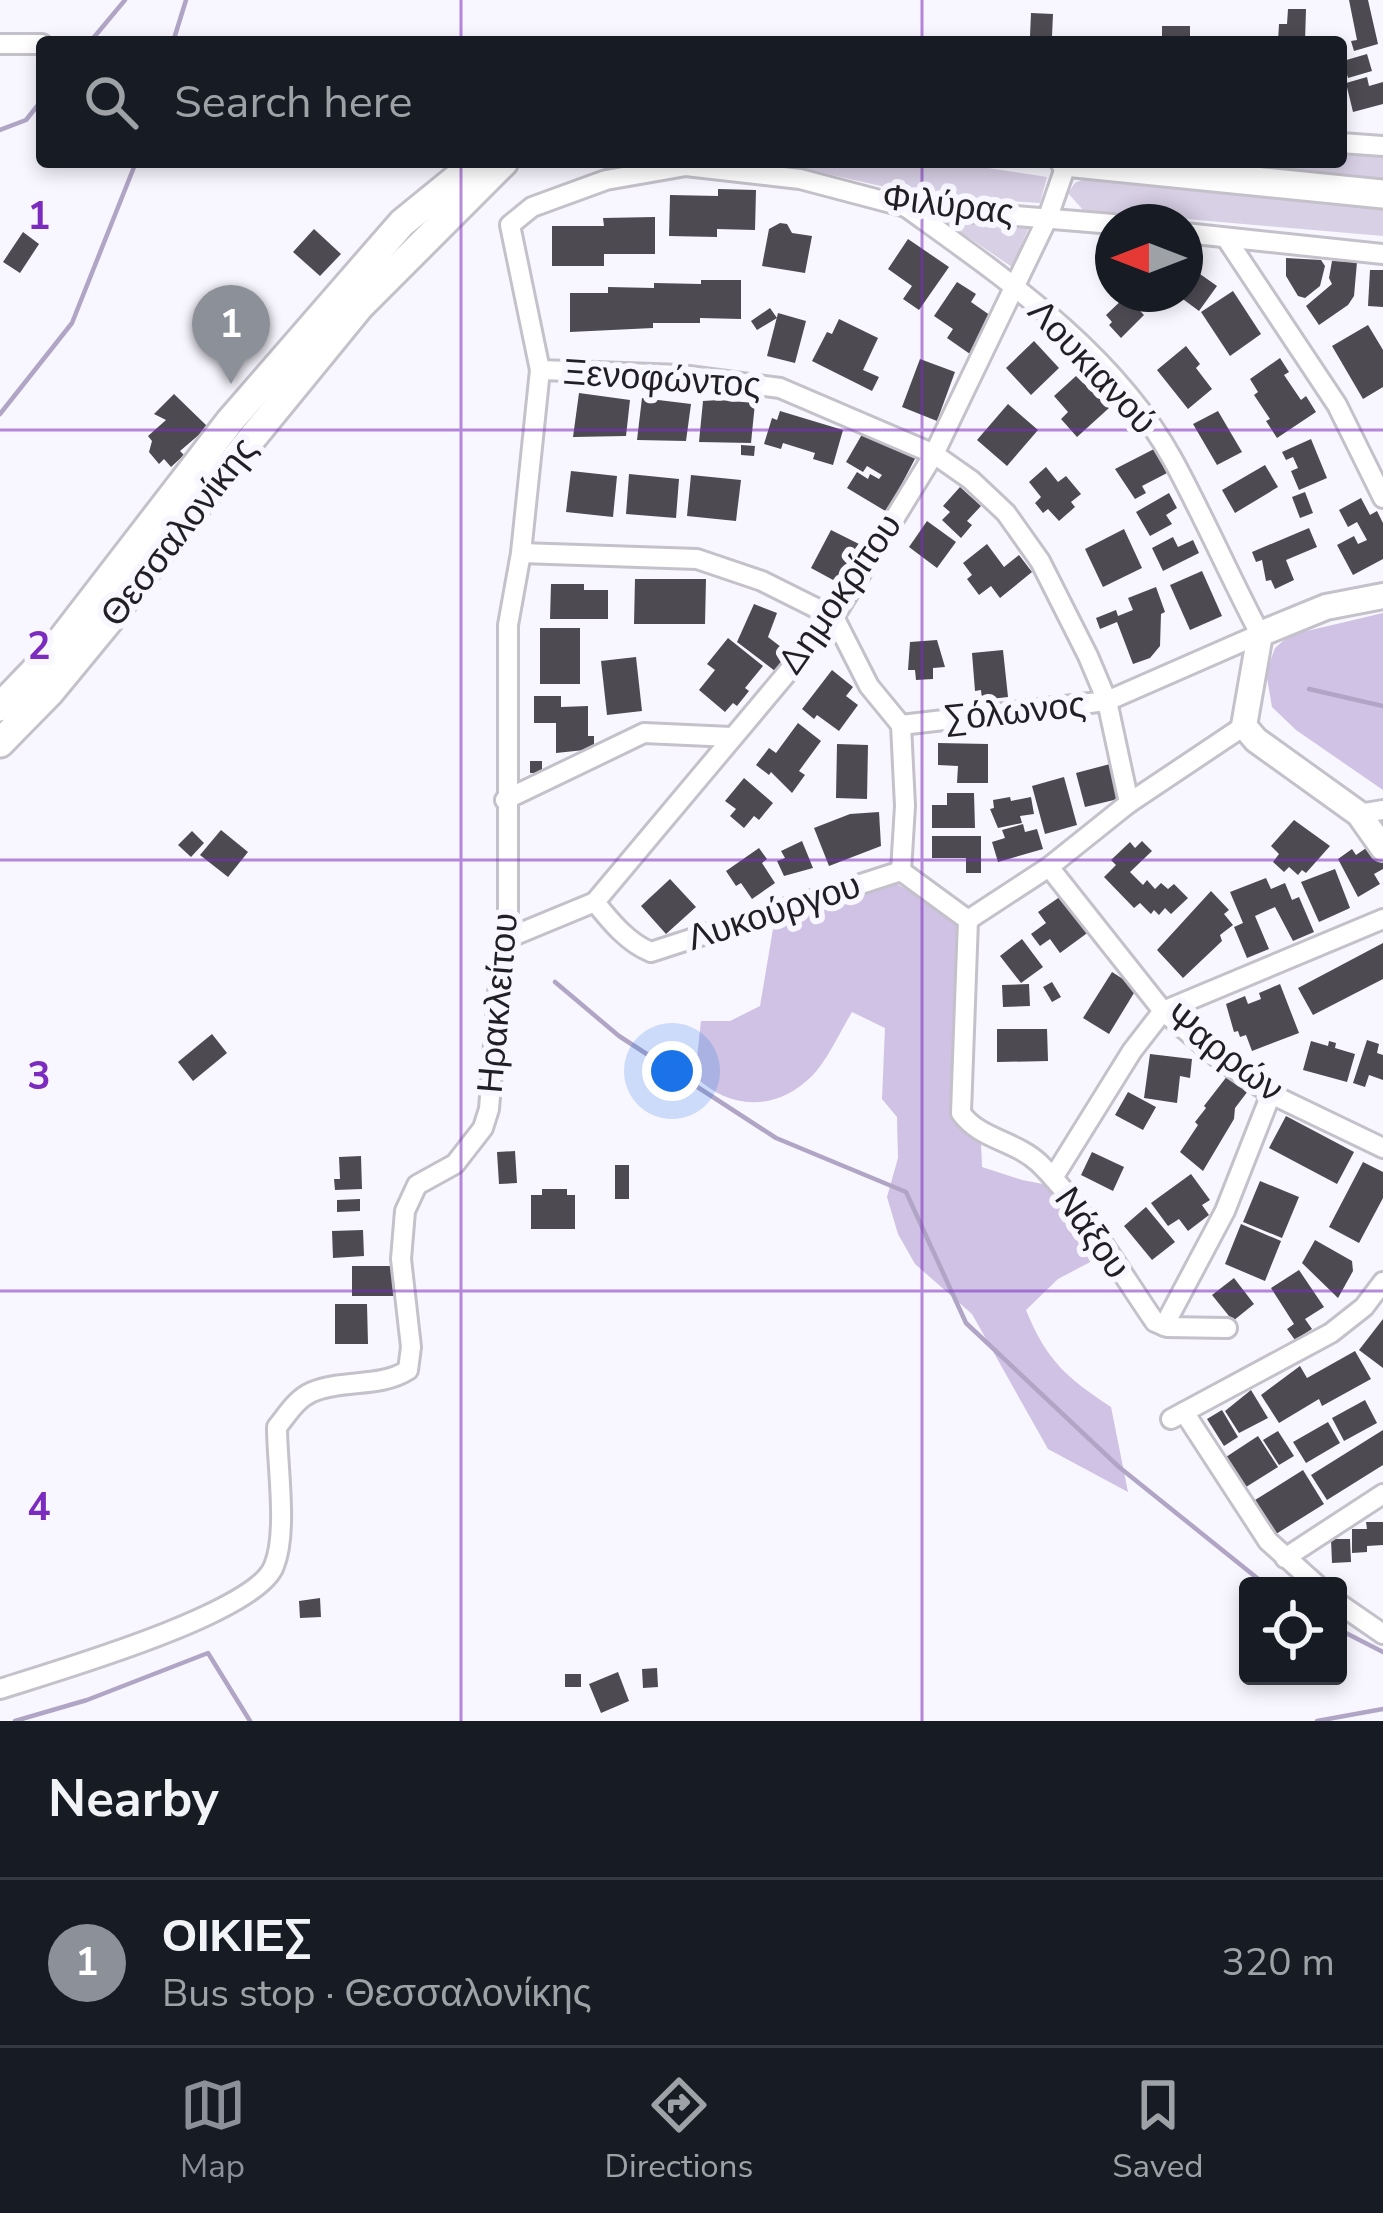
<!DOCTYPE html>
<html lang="en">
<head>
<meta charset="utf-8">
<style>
	:root { --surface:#171b24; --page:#242831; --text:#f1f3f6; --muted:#9ea1a6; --line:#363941; --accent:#8c9099 }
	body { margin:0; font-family:"Nunito Sans",sans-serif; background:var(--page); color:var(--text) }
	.controls { position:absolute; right:36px; bottom:36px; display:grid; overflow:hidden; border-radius:12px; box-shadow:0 6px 18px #0003 }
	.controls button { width:108px; height:108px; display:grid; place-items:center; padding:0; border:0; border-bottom:3px solid var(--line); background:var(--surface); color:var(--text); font:60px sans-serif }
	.compass { position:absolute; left:1095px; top:204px; width:108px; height:108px; border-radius:50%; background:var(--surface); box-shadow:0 6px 18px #0003; rotate:270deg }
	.you { position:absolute; left:672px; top:1071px; width:42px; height:42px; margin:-30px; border:9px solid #fff; border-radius:50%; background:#1a73e8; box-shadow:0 0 0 18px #1a73e833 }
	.badge { display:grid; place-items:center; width:78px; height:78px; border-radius:50%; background:var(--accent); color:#fff; font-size:39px; font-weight:700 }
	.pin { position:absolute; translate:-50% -99px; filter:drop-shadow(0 3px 6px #0008) }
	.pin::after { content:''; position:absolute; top:63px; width:42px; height:36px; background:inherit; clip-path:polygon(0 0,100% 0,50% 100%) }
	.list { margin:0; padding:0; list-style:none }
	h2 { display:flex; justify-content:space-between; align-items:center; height:156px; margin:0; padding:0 48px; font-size:51px }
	h2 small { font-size:39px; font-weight:400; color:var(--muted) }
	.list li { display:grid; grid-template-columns:78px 1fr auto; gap:36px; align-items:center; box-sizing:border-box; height:168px; padding:0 48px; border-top:3px solid var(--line) }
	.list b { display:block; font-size:45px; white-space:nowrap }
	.list p { margin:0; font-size:39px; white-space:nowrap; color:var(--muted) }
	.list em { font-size:39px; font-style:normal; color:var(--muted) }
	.icon { flex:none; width:66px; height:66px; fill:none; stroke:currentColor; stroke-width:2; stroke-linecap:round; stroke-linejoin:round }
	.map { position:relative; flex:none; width:1383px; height:1721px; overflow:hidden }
	.search { position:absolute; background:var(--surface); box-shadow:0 6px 18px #0003; left:36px; right:36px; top:36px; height:132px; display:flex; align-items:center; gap:30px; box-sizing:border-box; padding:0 42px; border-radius:12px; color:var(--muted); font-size:45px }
	.sheet { height:324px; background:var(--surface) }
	nav { display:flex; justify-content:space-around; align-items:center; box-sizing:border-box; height:168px; border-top:3px solid var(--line); background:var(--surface); font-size:33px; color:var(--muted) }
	nav a { display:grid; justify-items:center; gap:6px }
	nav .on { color:var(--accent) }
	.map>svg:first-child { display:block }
	.green { fill:#d8d0e5 }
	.forest { fill:#cfc2e4 }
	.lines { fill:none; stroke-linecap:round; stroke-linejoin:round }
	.stream { stroke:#b1a5c6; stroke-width:4.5 }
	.building { fill:#4d4a52 }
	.minor-casing { stroke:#c4c1ca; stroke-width:24 }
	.tertiary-casing { stroke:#c4c1ca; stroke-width:30 }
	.secondary-casing { stroke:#c4c1ca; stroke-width:33 }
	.minor { stroke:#fff; stroke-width:18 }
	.tertiary { stroke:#fff; stroke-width:24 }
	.secondary { stroke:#fff; stroke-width:27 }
	.grid { fill:none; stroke:#7b2cbf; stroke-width:3; stroke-opacity:0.55 }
	.labels { text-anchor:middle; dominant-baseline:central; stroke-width:12; stroke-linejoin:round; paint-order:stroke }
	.street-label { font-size:36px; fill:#211f23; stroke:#f8f6fe }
	.grid-label { font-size:39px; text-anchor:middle; font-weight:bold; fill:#7b2cbf; stroke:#f8f6fe; stroke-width:12; stroke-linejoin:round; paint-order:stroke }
</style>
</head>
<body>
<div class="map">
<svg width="1383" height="1721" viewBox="0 0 1383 1721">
	<rect width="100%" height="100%" fill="#f8f6fe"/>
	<g class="green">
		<path d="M1341,149L1383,153V182L1244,167V162H1341Z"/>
		<path d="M774,162H948L1047,177L1040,203L921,195Z"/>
		<path d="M1086,178L1383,206V236L1083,210L1068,193L1075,183Z"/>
		<path d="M937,216L1031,222L1012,267Z"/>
	</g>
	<g class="forest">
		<path d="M1383,613V790L1296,730L1272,707L1266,672L1275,648L1290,635Z"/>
		<path d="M878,874L971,924L952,1082C954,1111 959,1124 981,1142L982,1167L1022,1180L1075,1190L1113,1250L1058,1279L1026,1310C1046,1360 1067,1378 1111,1407L1128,1492L1048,1449L972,1314L915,1264L898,1234L887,1197L898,1158L897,1117L882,1099L885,1028L852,1012C840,1032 828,1059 812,1076C777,1111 730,1111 695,1076L701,1021H730L760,1006L775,917Z"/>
	</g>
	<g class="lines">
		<g class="stream">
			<path d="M90,42L125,0"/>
			<path d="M173,42L186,0"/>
			<path d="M0,130L26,120L42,100"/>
			<path d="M0,414L72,323L136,162"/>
			<path d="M1309,689L1383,706"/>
			<path d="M555,982L619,1036L776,1138L906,1192L966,1323L1119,1467L1267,1586"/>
			<path d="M1338,1629L1383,1652"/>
			<path d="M15,1721L87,1700L208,1653L250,1721"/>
			<path d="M1317,1721L1383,1709"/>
		</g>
	</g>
	<g class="building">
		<path d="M1349,0H1368L1378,44L1354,51L1351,41L1357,40Z"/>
		<path d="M1288,9H1306L1305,42H1278L1279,24H1287Z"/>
		<path d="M1031,13L1053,14L1052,36H1030Z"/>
		<rect x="1162" y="26" width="28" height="16"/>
		<path d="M1367,54L1372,71L1348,78L1343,61Z"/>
		<path d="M1367,77L1369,86L1383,82V104L1353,112L1346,83Z"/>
		<path d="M718,189L756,190L755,230L717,229V237L669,236L670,195L718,196Z"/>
		<path d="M655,217V254H604V266H552V226H604L603,218Z"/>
		<path d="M780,223L787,224L792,233L812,236L805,273L762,266L769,229Z"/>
		<path d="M314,229L341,254L320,276L293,252Z"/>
		<path d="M23,232L39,244L20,273L3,262Z"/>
		<path d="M908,239L949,267L919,310L903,299L912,286L888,269Z"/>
		<path d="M1286,258L1321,260L1325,266L1320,286L1305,298L1298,296L1286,276Z"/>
		<path d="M1332,261L1357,262L1354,296L1348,305L1319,325L1306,306L1332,284L1329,278Z"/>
		<path d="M1190,267L1217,286L1199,311L1176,294H1185V273Z"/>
		<path d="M1370,270H1383V307L1368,306Z"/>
		<path d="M701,280H741V319L700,318V323H653V328L570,332V293H608V287L654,288V283L701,284Z"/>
		<path d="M957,282L976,294L971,302L994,318L970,354L947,338L953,329L934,316Z"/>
		<path d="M1233,291L1261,334L1230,356L1201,312Z"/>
		<path d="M1126,296L1144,315L1121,338L1109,325L1112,322L1106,315Z"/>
		<path d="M770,308L777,318L757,330L751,321Z"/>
		<path d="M778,313L806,321L795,363L767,356Z"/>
		<path d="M839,319L878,338L863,370L879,377L872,391L812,361L827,332L832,334Z"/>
		<path d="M1368,325L1383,350V387L1363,399L1332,346Z"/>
		<path d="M1034,341L1059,368L1031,395L1006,368Z"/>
		<path d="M1186,346L1200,364L1196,368L1212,389L1188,409L1157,370Z"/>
		<path d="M1280,358L1289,372L1284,375L1301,400L1306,396L1316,412L1277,438L1266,421L1270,419L1254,395L1258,392L1250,379Z"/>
		<path d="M920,359L955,372L937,421L902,407Z"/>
		<path d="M1076,376L1109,408L1077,437L1061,419L1068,412L1054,396Z"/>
		<path d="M579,393L630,400L626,436L573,437Z"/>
		<path d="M174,394L208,427L180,451L184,455L171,467L164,459L159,464L149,452L152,441L148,436L166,420L154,414Z"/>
		<path d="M642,398L691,404L686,441L637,440Z"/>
		<path d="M719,400L755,403L751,443L699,442L703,401Z"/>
		<path d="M1008,404L1038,430L1007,466L977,440Z"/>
		<path d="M780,411L843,430L833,465L813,459L815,453L783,443L781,449L764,444L772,418L777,420Z"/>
		<path d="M1218,411L1242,452L1217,465L1193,424Z"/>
		<path d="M864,431L895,450L898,444L917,455L887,512L847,488L857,472L868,479L870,474L879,479L882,475L867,466L863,472L846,462Z"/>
		<path d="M1311,439L1327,478L1299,490L1291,471L1298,468L1293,457L1286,460L1282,452Z"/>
		<path d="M741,445L755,446L754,456L741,455Z"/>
		<path d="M1156,448L1169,472L1142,486L1146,493L1135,499L1115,469Z"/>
		<path d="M1265,465L1278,487L1235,513L1222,490Z"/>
		<path d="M1046,467L1058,482L1066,476L1081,494L1071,502L1075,507L1059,521L1048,509L1043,513L1035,503L1041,497L1029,482Z"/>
		<path d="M571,471L617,476L613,517L566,512Z"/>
		<path d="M629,474L679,479L676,518L626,514Z"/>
		<path d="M691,475L741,480L736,521L687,516Z"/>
		<path d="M960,487L981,506L967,521L972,525L961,538L942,520L950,512L943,506Z"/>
		<path d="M1305,492L1313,513L1300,518L1292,497Z"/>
		<path d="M1169,493L1177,508L1166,515L1172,524L1150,536L1136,512Z"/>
		<path d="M1361,498L1370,515L1377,511L1383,523V559L1353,575L1337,545L1354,536L1358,544L1367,540L1357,522L1348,527L1339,510Z"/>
		<path d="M927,521L956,542L937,568L909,547Z"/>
		<path d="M1309,528L1317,547L1286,560L1294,580L1275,589L1271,580L1266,581L1262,560L1256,562L1252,552Z"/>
		<path d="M1124,529L1142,568L1103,587L1085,549Z"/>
		<path d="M831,530L867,548L846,587L811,568Z"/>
		<path d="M1173,537L1178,547L1193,540L1199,553L1163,571L1152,548Z"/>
		<path d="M987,544L1004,567L1019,555L1032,572L1000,598L991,586L979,595L967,579L972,575L963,563Z"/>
		<path d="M1202,571L1222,616L1190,630L1170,585Z"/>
		<path d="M635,579H706L705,624H634Z"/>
		<path d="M551,584H584V590H608V619H550Z"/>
		<path d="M1156,587L1165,612L1161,614L1160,646L1150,658L1133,664L1117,622L1100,629L1096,618L1116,610L1118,616L1133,610L1128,598Z"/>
		<path d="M754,604L777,613L768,637L790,654L775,671L737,642Z"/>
		<rect x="540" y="628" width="40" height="56"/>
		<path d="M728,638L763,666L745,688L749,691L737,706L733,703L725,712L699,690L715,670L707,664Z"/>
		<path d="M937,640L945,667L933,668V679L916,680L915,670H908L910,642Z"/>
		<path d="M1003,650L1008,697L982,700L981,690L975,691L972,653Z"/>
		<path d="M636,657L642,711L607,715L601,661Z"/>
		<path d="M832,670L853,687L846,696L858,705L839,731L817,715L814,719L802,709Z"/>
		<path d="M534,696H561V707L588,706V736H594V749L556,753V723H534Z"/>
		<path d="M798,723L821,741L799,771L805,775L792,793L771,772L769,775L756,765L769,748L776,753Z"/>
		<path d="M938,743L988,744V783H957L958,766L938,765Z"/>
		<path d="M837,744L868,745L867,799L836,798Z"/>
		<rect x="530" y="761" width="12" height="12"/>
		<path d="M1110,764L1118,799L1085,807L1076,773Z"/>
		<path d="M1064,777L1077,825L1045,834L1032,786Z"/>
		<path d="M744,778L773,803L759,820L754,816L744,828L730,816L736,809L725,801Z"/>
		<path d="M947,793H974L975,828H932V805H947Z"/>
		<path d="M1010,797L1011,801L1031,797L1034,814L1020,816L1022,823L998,828L990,809L994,808L993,800Z"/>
		<path d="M879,812L881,846L829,866L814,828L850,814Z"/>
		<path d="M1294,820L1330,846L1306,873L1302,870L1298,875L1289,867L1284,872L1273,862L1279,854L1271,846Z"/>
		<path d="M1023,824L1025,832L1037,829L1043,849L998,862L992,842L1005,838L1002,830Z"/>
		<path d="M221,830L248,852L228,877L200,855Z"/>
		<path d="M192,831L204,843L191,857L178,845Z"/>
		<path d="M932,836H981V873H966V858H932Z"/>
		<path d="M802,841L813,868L784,876L777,861L785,858L781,851Z"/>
		<path d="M1142,841L1152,851L1130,872L1143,885L1147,880L1155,889L1161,883L1168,889L1174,884L1188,898L1171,914L1165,908L1159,915L1154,910L1151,914L1140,903L1134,908L1104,877L1116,865L1111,860L1130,842L1135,848Z"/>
		<path d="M1372,844L1383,862V869L1374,874L1380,884L1358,897L1338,859L1352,849L1356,855Z"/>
		<path d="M759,848L767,859L762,863L775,883L752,899L741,883L736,886L726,871Z"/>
		<path d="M1335,869L1350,908L1319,922L1301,882Z"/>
		<path d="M1266,878L1271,889L1285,883L1292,900L1299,897L1314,932L1293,941L1275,907L1255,916L1269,949L1247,958L1234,927L1243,923L1230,892Z"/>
		<path d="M670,879L696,907L666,934L641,906Z"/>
		<path d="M1211,891L1229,910L1224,914L1233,925L1220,935L1222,941L1183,978L1157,950Z"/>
		<path d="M1064,894L1090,931L1060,953L1050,939L1040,946L1031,934L1046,923L1038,912Z"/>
		<path d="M1022,939L1043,967L1021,983L1000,956Z"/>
		<path d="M1383,943V979L1313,1015L1298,988Z"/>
		<path d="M1112,972L1137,988L1109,1034L1083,1018Z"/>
		<path d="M1052,982L1061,997L1052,1002L1043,987Z"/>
		<path d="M1029,984L1030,1006L1003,1007L1002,985Z"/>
		<path d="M1280,984L1299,1033L1252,1051L1246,1035L1240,1037L1238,1031L1234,1032L1226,1004L1245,996L1248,1004L1261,999L1259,993Z"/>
		<path d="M997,1029H1047L1048,1061L997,1062Z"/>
		<path d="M212,1034L227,1053L193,1081L178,1062Z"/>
		<path d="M1367,1040L1379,1044L1377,1053L1383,1055V1080L1369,1075L1365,1087L1353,1083Z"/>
		<path d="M1311,1041L1328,1046L1329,1041L1336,1043L1335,1048L1355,1054L1347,1082L1303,1070Z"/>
		<path d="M1150,1054L1192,1059L1190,1078L1180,1076L1177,1103L1144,1098Z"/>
		<path d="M1228,1075L1248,1091L1235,1108L1234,1119L1203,1171L1180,1152L1198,1125L1195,1122L1206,1108L1204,1106Z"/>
		<path d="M1128,1092L1156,1107L1143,1130L1115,1115Z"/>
		<path d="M1286,1116L1354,1152L1337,1184L1269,1148Z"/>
		<path d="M515,1151L517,1183L499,1184L497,1152Z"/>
		<path d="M1092,1152L1124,1167L1113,1191L1081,1175Z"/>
		<path d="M361,1156L362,1189L335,1190L334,1179H340L339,1157Z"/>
		<path d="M1363,1162L1383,1172V1198L1359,1243L1329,1227Z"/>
		<rect x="615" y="1165" width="14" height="34"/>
		<path d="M1191,1174L1210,1200L1202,1205L1209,1215L1188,1231L1179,1219L1168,1226L1151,1203Z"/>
		<path d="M1260,1181L1299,1197L1282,1238L1243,1222Z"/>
		<path d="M542,1189H567V1195H575V1229H531V1195H542Z"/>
		<path d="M360,1199V1211L337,1212V1200Z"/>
		<path d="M1146,1207L1175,1242L1152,1260L1124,1226Z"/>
		<path d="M1241,1224L1281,1241L1265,1281L1225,1264Z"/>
		<path d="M363,1230L364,1256L333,1258L332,1231Z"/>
		<path d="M1315,1240L1352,1261L1353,1271L1338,1298L1302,1263Z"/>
		<rect x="352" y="1266" width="46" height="30"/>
		<path d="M1299,1270L1324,1307L1305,1319L1312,1329L1295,1340L1287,1329L1294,1324L1271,1288Z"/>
		<path d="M1234,1278L1254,1304L1233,1321L1212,1295Z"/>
		<path d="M335,1304H367L368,1344H335Z"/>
		<path d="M1383,1319V1368L1359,1350Z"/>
		<path d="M1355,1351L1371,1379L1322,1406L1319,1399L1279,1423L1261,1395L1300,1366L1307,1378Z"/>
		<path d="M1251,1390L1268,1418L1239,1433L1225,1411Z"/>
		<path d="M1365,1400L1377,1423L1344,1441L1332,1418Z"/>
		<path d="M1222,1410L1238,1437L1224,1446L1207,1419Z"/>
		<path d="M1328,1422L1340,1443L1306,1463L1293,1442Z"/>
		<path d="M1383,1430V1465L1327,1500L1311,1475Z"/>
		<path d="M1278,1431L1294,1456L1279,1465L1263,1440Z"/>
		<path d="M1258,1436L1278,1467L1246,1487L1226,1457Z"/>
		<path d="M1303,1470L1324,1504L1276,1534L1255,1500Z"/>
		<path d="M1366,1522H1383V1545L1367,1546V1552L1352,1553V1529H1367Z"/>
		<path d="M1331,1539H1350L1351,1562L1332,1563Z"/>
		<path d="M320,1598L321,1617L300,1618L299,1601Z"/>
		<path d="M657,1668L658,1687L643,1688L642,1669Z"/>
		<path d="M618,1672L629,1701L601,1713L589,1684Z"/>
		<rect x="565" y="1674" width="16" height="13"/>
	</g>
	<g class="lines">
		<defs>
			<g id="minor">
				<path d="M0,44H42"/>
				<path d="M1341,143L1383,146"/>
				<path d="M1185,233L1383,254"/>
				<path d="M1226,238L1337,405L1383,498"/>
				<path d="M540,370L681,375L780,388L934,454L971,480L1006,513L1040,561L1088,656L1107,701L1129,803"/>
				<path d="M521,553L697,559L762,581L834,617L869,686L901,725L905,806L901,871"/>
				<path d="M901,725L1107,701L1260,634C1230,577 1204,517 1173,460C1113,351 1004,278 906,207"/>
				<path d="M505,800L644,733L731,737"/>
				<path d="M1359,814L1383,810"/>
				<path d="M1049,867L1163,1011L1221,1060L1271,1094L1383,1148"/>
				<path d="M901,871L968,920"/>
				<path d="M595,902C610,921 628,943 651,952L901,871"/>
				<path d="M968,920L961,1113C979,1139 1016,1141 1039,1163C1081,1204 1121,1273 1155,1322L1167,1327L1227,1328"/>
				<path d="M968,920L1049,867L1129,803L1244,726"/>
				<path d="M508,938L595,902L834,617L934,454L1048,217L1067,162"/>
				<path d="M1053,1178L1132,1051L1163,1011L1383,919"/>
				<path d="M1164,1326L1225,1211L1271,1094"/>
				<path d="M1184,1412L1268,1541L1318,1586"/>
				<path d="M1171,1419L1331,1333L1364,1307L1383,1282"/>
				<path d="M1285,1558L1383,1494"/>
				<path d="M1338,1603L1383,1634"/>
				<path d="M0,1689C53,1672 256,1614 274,1566C288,1532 277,1465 277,1427C287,1415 296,1399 312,1392C343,1379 380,1388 408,1370L411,1347L401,1259L405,1211L417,1185L455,1164L483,1128L489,1109L498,993L508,938V625L521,553L540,370L510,225L532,207L606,180L686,166L800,179L906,207L1113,224"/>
			</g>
			<path id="tertiary" d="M1383,596L1326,607L1260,634L1244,726L1256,740L1359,814L1383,848"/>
			<g id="secondary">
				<path d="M1065,162L1383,194"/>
				<path d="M0,707L49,656L230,421L402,223L456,179L495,162"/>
				<path d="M0,743L50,692L106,624L177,530L360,306L504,162"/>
			</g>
		</defs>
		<use href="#minor" class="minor-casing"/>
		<use href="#tertiary" class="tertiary-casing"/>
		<use href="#secondary" class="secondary-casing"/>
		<use href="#minor" class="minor"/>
		<use href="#tertiary" class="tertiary"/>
		<use href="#secondary" class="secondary"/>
	</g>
	<path class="grid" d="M461,0V42M922,0V42M461,162V1721M922,162V1721M0,430H1383M0,860H1383M0,1291H1383"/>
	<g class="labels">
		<g class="street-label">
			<text transform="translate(948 205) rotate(7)">Φιλύρας</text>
			<text transform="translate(1092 367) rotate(47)">Λουκιανού</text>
			<text transform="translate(662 379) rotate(4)">Ξενοφώντος</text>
			<text transform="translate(179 532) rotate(-52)">Θεσσαλονίκης</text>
			<text transform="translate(840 594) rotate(-55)">Δημοκρίτου</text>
			<text transform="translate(1015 712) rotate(-6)">Σόλωνος</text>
			<text transform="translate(774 912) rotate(-18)">Λυκούργου</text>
			<text transform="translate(498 1003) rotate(-85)">Ηρακλείτου</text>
			<text transform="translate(1224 1053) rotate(37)">Ψαρρών</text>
			<text transform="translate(1092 1233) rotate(55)">Νάξου</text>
		</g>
	</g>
	<g class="grid-label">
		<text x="39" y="229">1</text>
		<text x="39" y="659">2</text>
		<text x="39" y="1089">3</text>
		<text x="39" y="1520">4</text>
	</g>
</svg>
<div class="controls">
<button><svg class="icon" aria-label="locate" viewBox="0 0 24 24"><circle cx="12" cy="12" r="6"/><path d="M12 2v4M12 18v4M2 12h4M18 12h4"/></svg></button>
</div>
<svg class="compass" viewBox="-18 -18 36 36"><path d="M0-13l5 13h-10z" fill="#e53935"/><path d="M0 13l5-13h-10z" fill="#9ea1a6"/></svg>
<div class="you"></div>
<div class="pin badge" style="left:231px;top:384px">1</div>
<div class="search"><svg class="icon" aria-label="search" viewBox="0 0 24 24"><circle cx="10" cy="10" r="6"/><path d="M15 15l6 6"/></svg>Search here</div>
</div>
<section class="sheet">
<h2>Nearby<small></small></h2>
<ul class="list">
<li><span class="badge">1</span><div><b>ΟΙΚΙΕΣ</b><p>Bus stop · Θεσσαλονίκης</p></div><em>320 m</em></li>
</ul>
</section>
<nav>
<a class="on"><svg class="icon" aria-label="map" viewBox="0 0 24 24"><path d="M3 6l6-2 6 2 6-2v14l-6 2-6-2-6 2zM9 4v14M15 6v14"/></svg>Map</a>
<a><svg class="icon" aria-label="directions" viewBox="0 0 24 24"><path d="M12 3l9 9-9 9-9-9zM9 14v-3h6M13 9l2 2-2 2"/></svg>Directions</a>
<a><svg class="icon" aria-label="saved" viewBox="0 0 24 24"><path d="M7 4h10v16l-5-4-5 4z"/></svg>Saved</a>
</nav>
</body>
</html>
